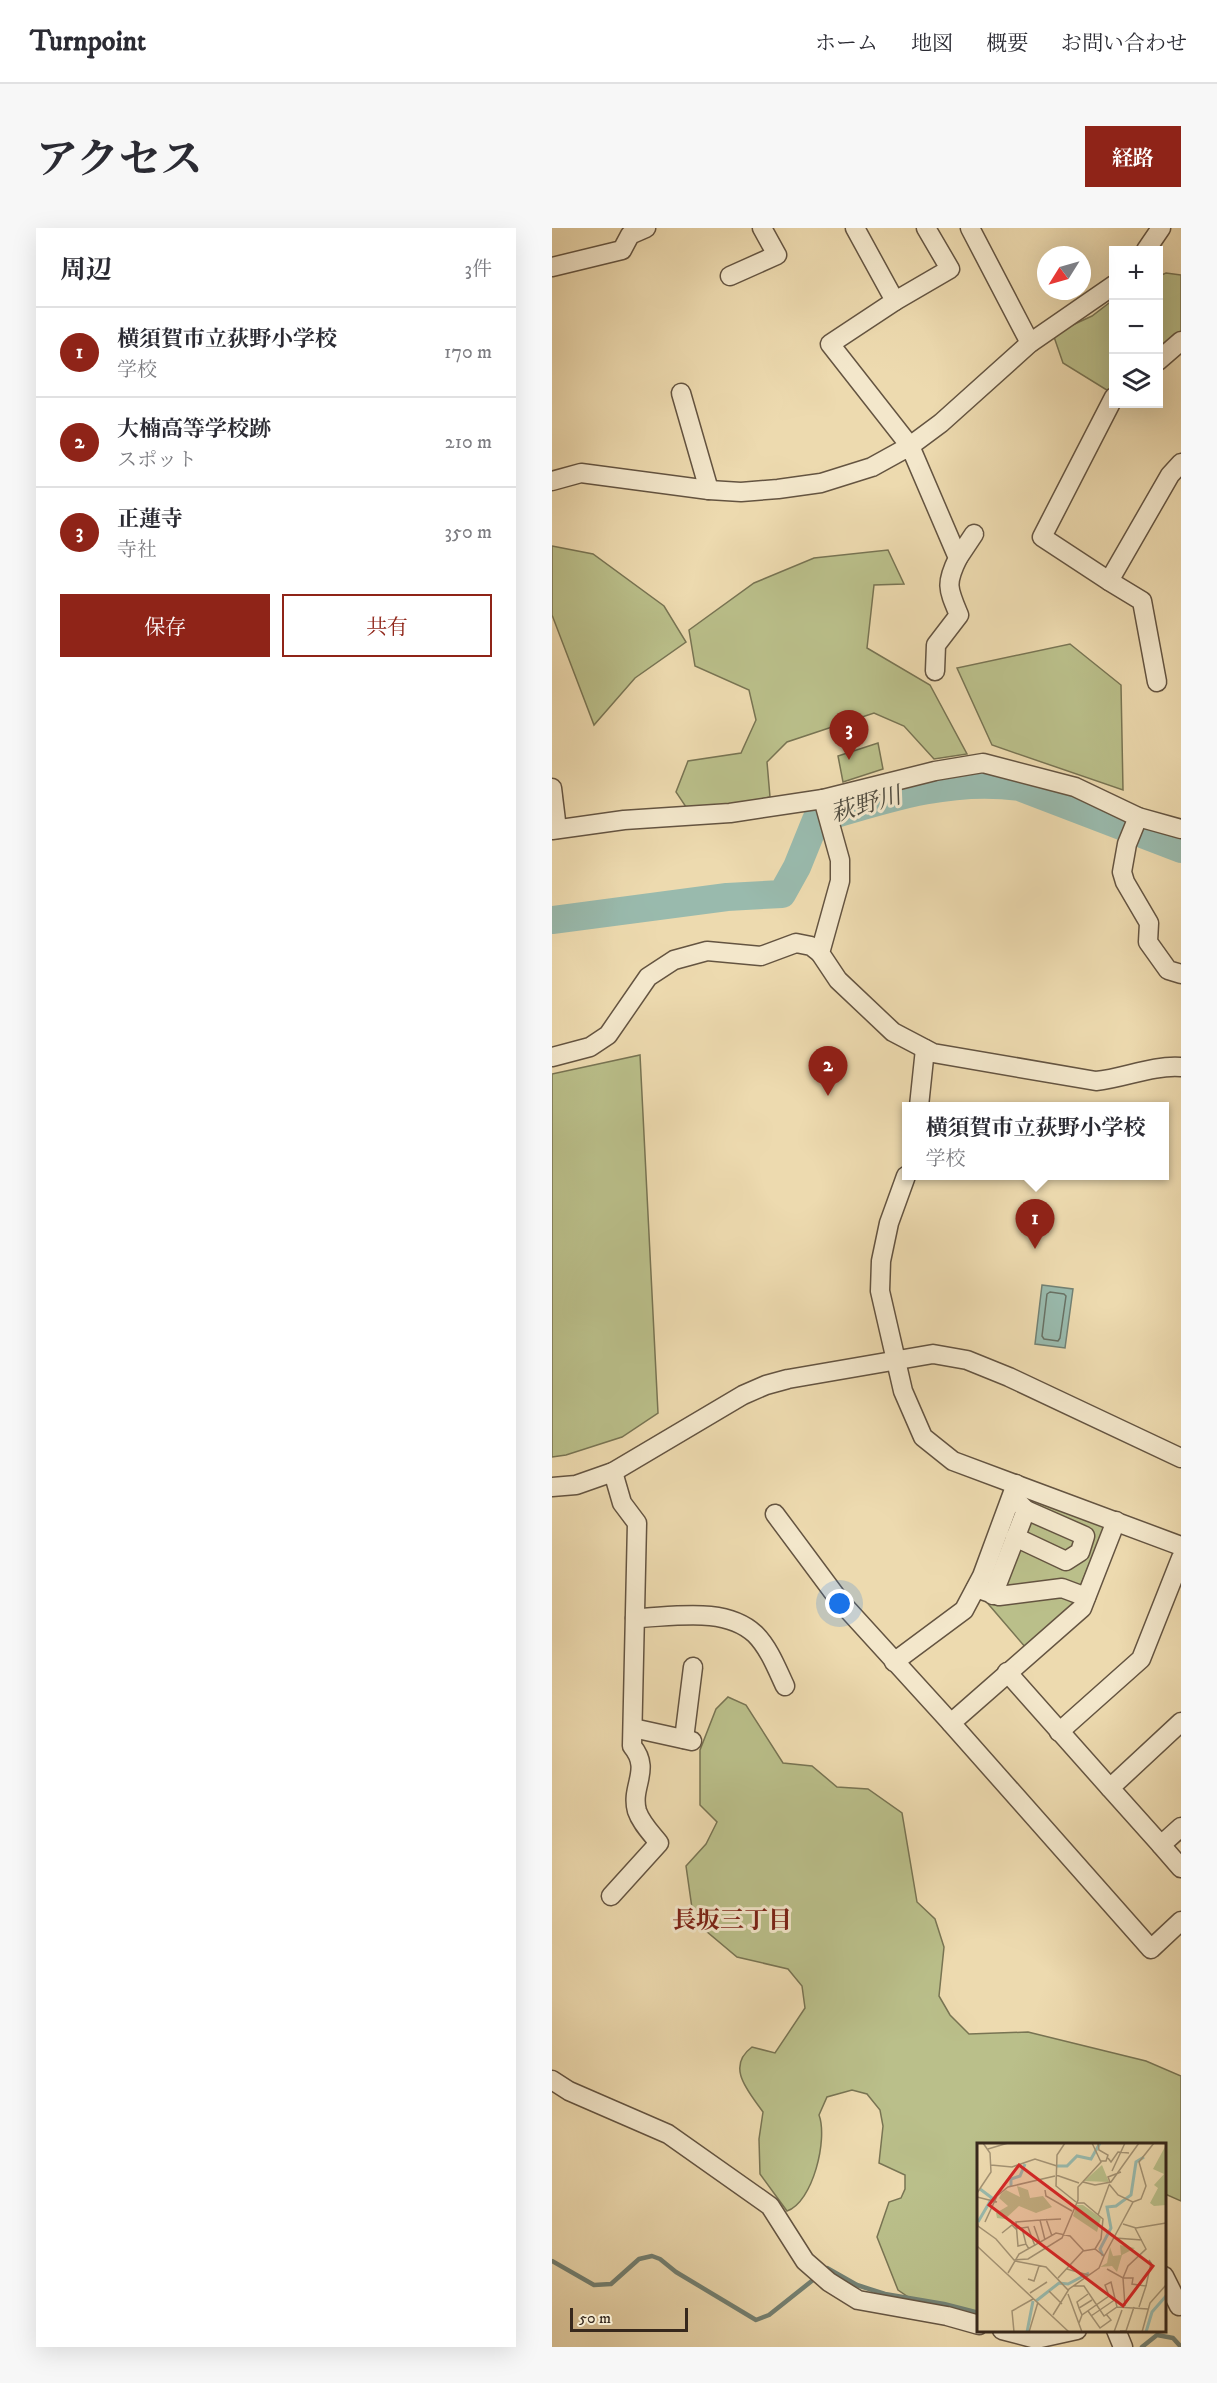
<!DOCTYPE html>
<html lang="ja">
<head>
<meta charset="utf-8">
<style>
	:root { --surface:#fff; --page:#f7f7f7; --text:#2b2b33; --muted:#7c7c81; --line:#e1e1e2; --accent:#8f2418 }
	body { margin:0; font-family:"IM FELL DW Pica","Noto Serif JP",serif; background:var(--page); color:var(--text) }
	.controls { position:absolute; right:18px; top:18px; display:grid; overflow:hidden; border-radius:0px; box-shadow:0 6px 24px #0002 }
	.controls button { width:54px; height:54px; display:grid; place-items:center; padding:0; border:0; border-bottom:2px solid var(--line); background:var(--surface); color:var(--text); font:30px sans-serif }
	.compass { position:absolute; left:485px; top:18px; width:54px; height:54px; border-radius:50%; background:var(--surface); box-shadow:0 6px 24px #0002; rotate:233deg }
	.scale { position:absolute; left:18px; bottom:15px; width:118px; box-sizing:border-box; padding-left:6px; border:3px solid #37281c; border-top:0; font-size:16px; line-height:21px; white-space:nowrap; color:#37281c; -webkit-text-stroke:4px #f3e7cb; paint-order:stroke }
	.you { position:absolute; left:288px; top:1376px; width:21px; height:21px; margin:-15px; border:4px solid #fff; border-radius:50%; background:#1a73e8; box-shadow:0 0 0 9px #1a73e833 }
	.badge { display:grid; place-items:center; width:39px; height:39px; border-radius:50%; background:var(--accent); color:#fff; font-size:20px; font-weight:700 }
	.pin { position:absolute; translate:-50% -50px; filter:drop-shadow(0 2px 3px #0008) }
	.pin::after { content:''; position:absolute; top:32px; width:21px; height:18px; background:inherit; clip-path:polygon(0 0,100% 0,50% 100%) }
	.popup { position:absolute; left:350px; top:874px; width:267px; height:78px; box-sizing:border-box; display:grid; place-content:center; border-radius:0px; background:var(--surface); filter:drop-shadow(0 2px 4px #0005); font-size:20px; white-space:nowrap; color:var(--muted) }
	.popup b { font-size:22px; color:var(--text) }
	.popup::after { content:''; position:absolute; left:50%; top:100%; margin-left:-12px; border:12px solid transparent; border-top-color:var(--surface) }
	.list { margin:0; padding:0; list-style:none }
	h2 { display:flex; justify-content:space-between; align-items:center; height:78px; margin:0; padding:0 24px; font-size:26px }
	h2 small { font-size:20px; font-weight:400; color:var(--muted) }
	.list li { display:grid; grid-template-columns:39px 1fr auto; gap:18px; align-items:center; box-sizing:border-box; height:90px; padding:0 24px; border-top:2px solid var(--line) }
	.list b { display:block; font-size:22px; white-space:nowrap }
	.list p { margin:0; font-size:20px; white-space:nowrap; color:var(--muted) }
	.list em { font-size:20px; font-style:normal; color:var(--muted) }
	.actions { display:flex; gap:12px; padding:18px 24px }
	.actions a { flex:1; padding:14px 0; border:2px solid var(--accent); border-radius:0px; text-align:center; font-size:21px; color:var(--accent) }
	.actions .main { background:var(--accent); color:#fff }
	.icon { flex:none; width:33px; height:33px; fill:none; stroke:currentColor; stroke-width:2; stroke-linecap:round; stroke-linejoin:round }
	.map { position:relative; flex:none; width:629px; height:2119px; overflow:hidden; border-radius:0px }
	header { display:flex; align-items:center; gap:36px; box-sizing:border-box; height:84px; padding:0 30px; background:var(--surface); border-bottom:2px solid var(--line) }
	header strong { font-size:28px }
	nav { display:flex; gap:33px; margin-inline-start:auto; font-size:21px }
	.intro { display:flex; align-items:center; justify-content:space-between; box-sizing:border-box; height:144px; padding:0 36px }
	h1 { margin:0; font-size:42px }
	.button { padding:15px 27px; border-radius:0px; background:var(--accent); color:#fff; font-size:21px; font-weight:700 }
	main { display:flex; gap:36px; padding:0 36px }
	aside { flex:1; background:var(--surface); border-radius:0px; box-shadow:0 6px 24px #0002 }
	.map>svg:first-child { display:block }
	.green { fill:#babf8a; stroke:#787453; stroke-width:1.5 }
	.water { fill:#99baad; stroke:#728073; stroke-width:1.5 }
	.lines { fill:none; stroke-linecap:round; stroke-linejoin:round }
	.shore { stroke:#687164; stroke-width:1.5 }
	.stream { stroke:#728073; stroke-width:4.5 }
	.river { stroke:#99baad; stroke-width:28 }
	.minor-casing { stroke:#645441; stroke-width:21 }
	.minor { stroke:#f3e7cb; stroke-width:18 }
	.labels { text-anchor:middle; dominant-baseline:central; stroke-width:6; stroke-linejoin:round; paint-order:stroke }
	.water-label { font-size:24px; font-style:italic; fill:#504c40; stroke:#f3e7cb }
	.neighbourhood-label { font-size:24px; font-weight:bold; fill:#7a1f14; stroke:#f3e7cb }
	.inset-river { fill:none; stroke:#99baad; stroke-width:3 }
	.inset-road { fill:none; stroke:#a49374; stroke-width:1.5 }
	.view { fill:#d62828; fill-opacity:0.15; stroke:#d62828; stroke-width:3 }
	.inset-edge { fill:none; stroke:#37281c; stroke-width:3 }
</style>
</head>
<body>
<header>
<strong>Turnpoint</strong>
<nav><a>ホーム</a><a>地図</a><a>概要</a><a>お問い合わせ</a></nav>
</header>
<div class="intro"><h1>アクセス</h1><a class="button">経路</a></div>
<main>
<aside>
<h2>周辺<small>3件</small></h2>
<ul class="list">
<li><span class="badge">1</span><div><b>横須賀市立荻野小学校</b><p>学校</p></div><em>170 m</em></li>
<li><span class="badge">2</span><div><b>大楠高等学校跡</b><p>スポット</p></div><em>210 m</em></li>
<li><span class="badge">3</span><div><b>正蓮寺</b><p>寺社</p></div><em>350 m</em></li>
</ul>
<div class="actions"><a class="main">保存</a><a>共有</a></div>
</aside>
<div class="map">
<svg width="629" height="2119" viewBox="0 0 629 2119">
	<rect width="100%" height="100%" fill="#eddaaf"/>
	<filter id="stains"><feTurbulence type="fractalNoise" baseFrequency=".00333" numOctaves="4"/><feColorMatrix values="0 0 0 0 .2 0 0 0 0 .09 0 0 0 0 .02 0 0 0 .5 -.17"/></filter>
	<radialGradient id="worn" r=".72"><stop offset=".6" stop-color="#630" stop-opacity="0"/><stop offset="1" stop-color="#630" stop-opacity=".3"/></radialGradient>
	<g class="green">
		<path d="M614,45L629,47V103L607,123V48Z"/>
		<path d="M561,72V161L558,164L511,135L501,106L540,88Z"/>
		<path d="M0,318L41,326L112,378L134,414L83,450L42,497L0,387Z"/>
		<path d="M336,322L352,356L322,357L315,420L378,457L415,526L382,531L352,498L322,485L235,514L215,534L218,569L179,578L136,582L124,564L136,533L189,525L204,492L197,462L143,438L137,402L202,355L262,330Z"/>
		<path d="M518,416L569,457L571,562L440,517L405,440Z"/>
		<path d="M326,515L331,541L291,554L286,528Z"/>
		<path d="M88,827L106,1185L70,1209L14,1227L0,1229V846Z"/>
		<path d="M470,1265L553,1298L521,1376L474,1420L432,1371Z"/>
		<path d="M176,1469L194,1477L231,1535L260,1538L285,1559L316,1561L350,1585L365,1674L383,1691L392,1719L387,1768L398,1787L417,1806L476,1804L594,1833L629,1848V1973L613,1966L612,1916H427L426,2089L383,2087L346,2062L325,2009L337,1974L349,1970L353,1961V1947L327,1935L331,1898L328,1882L315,1866L300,1862L275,1869L267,1887C276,1911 261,1974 235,1983L208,1946L207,1911L211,1884C197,1864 173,1839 200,1819L223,1825L253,1780L250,1758L236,1741L185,1729L154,1703L140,1680L134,1638L154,1616L165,1594L148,1577V1522L164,1481Z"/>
	</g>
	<path class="water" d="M490,1057L521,1061L513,1120L483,1116Z"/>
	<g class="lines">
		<path class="shore" d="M498,1064L512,1066L514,1068L508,1110L506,1113L492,1111L490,1108L495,1066Z"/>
		<g class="stream">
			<path d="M0,2033L42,2057L59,2056L87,2031L100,2028L108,2031L124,2044L204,2092L217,2087L266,2048"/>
			<path d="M272,2043L275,2040L305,2057L333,2066L392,2076L427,2085"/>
			<path d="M590,2119L605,2107L621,2110L629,2119"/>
		</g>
		<path class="river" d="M0,692L175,669L230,666L245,639L264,592C331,572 397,549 467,559L629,621"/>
		<defs>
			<g id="minor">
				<path d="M303,0L343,73L278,116L358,218L389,195L478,115L562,57"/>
				<path d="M418,0L478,115"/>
				<path d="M594,22L609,0"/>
				<path d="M0,39L70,22L78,7L94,0"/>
				<path d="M178,48L225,27L210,0"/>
				<path d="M343,73L398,41L374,0"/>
				<path d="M606,133L629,113"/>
				<path d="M129,165L157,262"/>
				<path d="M562,169L490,309L557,353L618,247L629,235"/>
				<path d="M0,253L29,245L157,262L189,264L226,261L269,255L320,239L358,218L406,330C393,356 396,361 407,387L384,417L383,443"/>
				<path d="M406,330L422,306"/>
				<path d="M557,353L590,373L605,454"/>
				<path d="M0,560L5,601"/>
				<path d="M586,589L575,616L570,644L573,654L597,695L596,714L616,742L629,746"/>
				<path d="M629,601L586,589L523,559L431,535L383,543L271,571L288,632V653L268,725L286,752L341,804L381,825L544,853C573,850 600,837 629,839"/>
				<path d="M0,602L72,592L178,585L271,571"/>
				<path d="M0,829L38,819L56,807L96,749L122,732L155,723L209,728L244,715L259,718L268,725"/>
				<path d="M367,878L373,821"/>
				<path d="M354,948L337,995L329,1033L328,1063L351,1163L371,1209L401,1233L629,1318"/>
				<path d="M0,1259L24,1257L61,1244L191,1167L214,1157L236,1151L381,1126L415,1132L457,1149L629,1230"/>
				<path d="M223,1286L287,1372L399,1495"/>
				<path d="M564,1293L530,1380L399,1495L599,1721L629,1693"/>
				<path d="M463,1309L514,1333L528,1324L533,1308L474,1282"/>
				<path d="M424,1360L447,1368L510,1360L534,1369"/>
				<path d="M441,1367L474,1282L465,1273"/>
				<path d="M83,1390C121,1389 173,1378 203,1406C217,1420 225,1441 233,1458"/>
				<path d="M342,1434L412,1382L430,1348L464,1256"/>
				<path d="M455,1444L558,1560"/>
				<path d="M81,1500L140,1513"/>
				<path d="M507,1504L589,1431L629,1330"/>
				<path d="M132,1511L141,1439"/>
				<path d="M629,1599L609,1617L629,1640"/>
				<path d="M609,1617L558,1560L629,1494"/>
				<path d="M59,1668L107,1615C99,1605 89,1595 85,1583C78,1558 100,1542 80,1518L85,1295L70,1275L61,1244"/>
				<path d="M0,1852L17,1863L116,1906L218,1978L253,2033L277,2054L306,2072L395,2088L427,2097"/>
				<path d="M612,2048L627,2078"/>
				<path d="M450,2102L484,2111L525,2102"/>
				<path d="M564,2102L571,2119"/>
			</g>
		</defs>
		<use href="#minor" class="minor-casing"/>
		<use href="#minor" class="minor"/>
	</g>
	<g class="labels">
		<g class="water-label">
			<text transform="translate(314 577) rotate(-16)">萩野川</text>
		</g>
		<g class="neighbourhood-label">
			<text x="180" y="1693">長坂三丁目</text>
		</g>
	</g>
	<g transform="translate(425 1915)">
		<rect width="189" height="189" fill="#eddaaf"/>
		<path d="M189,2V62L177,63L173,60L181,45L177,42L187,31L176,26ZM125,22L132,39L107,38ZM40,43L51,47L53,55L66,53L75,64L59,70L42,63L28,76L20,75L19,70L31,63L22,55L24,51L29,47L43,54ZM100,62H106L124,75L120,89L96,73ZM143,102L158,105L145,112L140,129L135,123L123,124L130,120L133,104L136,113L144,112Z" fill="#babf8a"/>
		<path class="inset-river" d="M80,23H90L100,13L114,16L123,0M34,43V36L43,33L48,21M1,79L15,55L3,46M126,113L123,106L134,85L130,64L139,63L154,52L159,19L167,14M59,158L82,140L91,141L112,130M50,189L56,158M169,189L175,169L189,153"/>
		<path class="inset-road" d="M88,0L80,12L79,43L99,59M121,0L122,7L131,12L129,18H124M11,6L31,0M131,15L134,19L141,9L152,10M14,22L35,24L58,16L80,23M135,28L148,0M79,32L102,40M106,39L118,42L134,39L162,0M133,39L131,34L144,29M68,47L69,53L95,68M0,50L14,29L13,10L6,0M0,54L20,59M156,59L164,56L169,43L162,19L177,0M99,60H107L126,76L124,96L118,106M121,72L132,42M69,76L75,93M0,77L1,83L19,96L37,117L51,116L85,95L101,57V44L124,19L115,0M63,77L84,76M8,79L20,53L31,44L78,33M146,81L159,85L189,80M57,83L63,100M39,85H45L49,101M45,85L51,84L58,103M25,90L35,82L40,87M138,95L165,97M0,103L92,189M52,106L49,101L41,103L39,79L63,77L68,97M127,113L156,59L141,52L132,41M38,118L69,124L91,147M90,126L111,132M130,126L146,135L151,123L169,106L158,85M31,130L42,111L79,90L93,93L107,108M51,136L57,138L62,123M96,143H107L127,173L140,164L171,166M169,143L174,120L172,117M72,148L85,161M53,150L70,139M91,151L105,189M148,163L146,135H156L155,141L169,143L162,164M102,165L100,159L111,151M111,168L123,185L134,177L129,171M76,172L92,146L122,125L127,113L118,106L106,108L81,135M105,172L102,165L115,157M114,173L139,156M102,180L105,172L132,153L128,142L134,139L140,164M143,188H149L157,164M37,189L35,168L56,156M52,189L61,159M137,189L145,167M165,189L173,160L189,142"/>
		<path class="view" d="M42,22L176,123L146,163L12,62Z"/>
		<rect width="189" height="189" class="inset-edge"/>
	</g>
	<rect width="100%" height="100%" filter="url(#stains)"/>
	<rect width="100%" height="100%" fill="url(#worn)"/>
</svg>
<div class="controls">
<button>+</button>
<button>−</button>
<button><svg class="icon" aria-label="layers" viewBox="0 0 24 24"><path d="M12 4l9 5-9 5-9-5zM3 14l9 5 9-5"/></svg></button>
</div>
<svg class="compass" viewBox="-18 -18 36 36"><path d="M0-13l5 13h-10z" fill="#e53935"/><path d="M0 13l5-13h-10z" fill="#7c7c81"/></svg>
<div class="scale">50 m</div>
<div class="you"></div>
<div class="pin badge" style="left:483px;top:1021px">1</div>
<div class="popup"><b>横須賀市立荻野小学校</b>学校</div>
<div class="pin badge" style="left:276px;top:868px">2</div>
<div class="pin badge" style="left:297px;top:532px">3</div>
</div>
</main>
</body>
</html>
